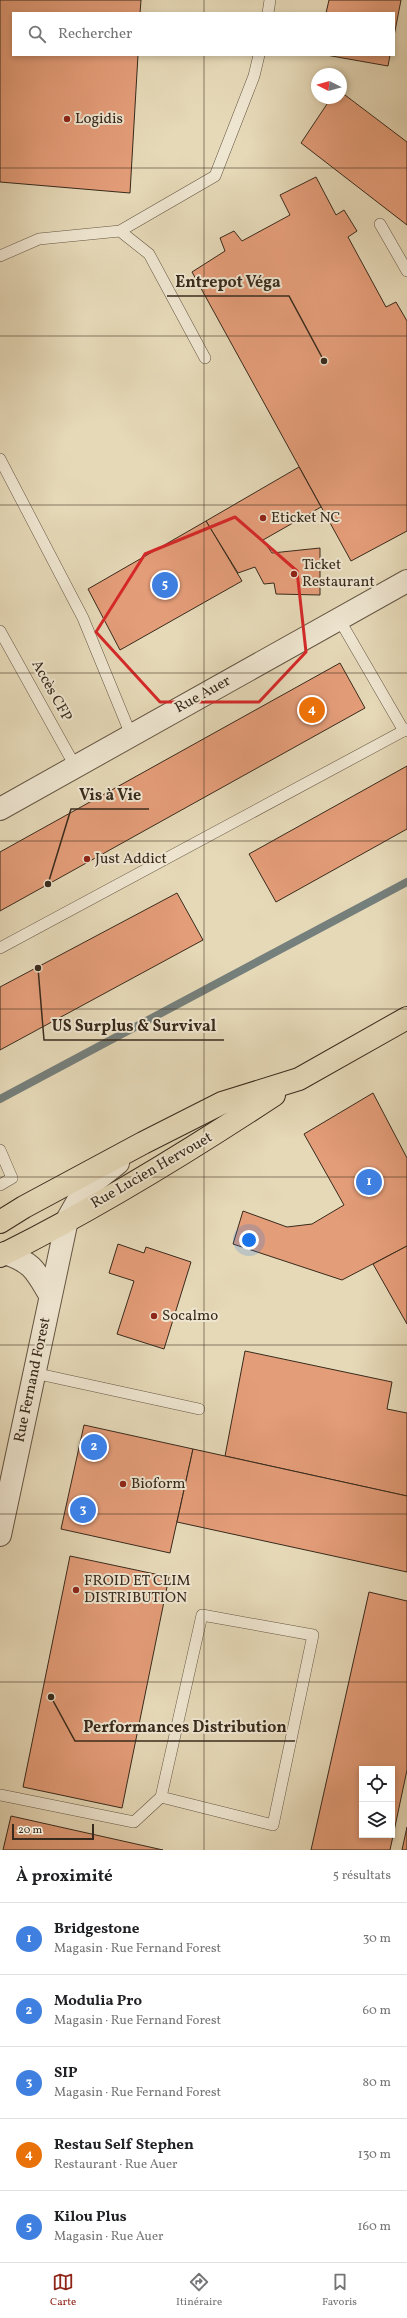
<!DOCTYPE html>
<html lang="fr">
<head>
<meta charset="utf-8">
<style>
	:root { --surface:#fff; --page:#f2f2f2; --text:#202124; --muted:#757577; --line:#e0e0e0; --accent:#8f2418 }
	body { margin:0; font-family:Vollkorn,serif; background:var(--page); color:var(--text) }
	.controls { position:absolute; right:12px; bottom:12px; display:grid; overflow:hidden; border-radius:0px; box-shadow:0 2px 6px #0003 }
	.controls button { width:36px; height:36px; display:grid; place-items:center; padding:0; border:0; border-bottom:1px solid var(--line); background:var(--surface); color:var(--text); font:20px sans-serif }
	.compass { position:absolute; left:311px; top:68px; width:36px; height:36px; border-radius:50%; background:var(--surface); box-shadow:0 2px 6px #0003; rotate:276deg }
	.scale { position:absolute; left:12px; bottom:10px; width:82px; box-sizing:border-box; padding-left:4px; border:2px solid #382a1c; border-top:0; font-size:11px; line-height:14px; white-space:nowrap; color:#382a1c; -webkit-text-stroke:3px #efe6d1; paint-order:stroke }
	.you { position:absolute; left:249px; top:1240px; width:14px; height:14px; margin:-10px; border:3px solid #fff; border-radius:50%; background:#1a73e8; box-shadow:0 0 0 6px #1a73e833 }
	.badge { display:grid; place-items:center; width:26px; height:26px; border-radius:50%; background:var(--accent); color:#fff; font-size:13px; font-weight:700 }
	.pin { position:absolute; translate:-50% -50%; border:2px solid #fff; box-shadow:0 1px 4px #0006 }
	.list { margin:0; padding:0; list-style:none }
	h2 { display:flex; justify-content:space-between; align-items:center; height:52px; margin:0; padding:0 16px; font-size:17px }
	h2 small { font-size:13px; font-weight:400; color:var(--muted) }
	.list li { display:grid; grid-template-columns:26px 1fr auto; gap:12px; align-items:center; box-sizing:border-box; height:72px; padding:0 16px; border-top:1px solid var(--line) }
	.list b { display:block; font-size:15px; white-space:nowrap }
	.list p { margin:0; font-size:13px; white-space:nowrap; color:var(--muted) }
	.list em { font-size:13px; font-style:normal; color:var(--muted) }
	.icon { flex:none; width:22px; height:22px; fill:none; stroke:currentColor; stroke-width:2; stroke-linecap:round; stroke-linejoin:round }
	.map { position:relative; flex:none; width:407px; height:1850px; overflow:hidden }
	.search { position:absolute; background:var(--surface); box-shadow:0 2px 6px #0003; left:12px; right:12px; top:12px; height:44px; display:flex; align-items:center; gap:10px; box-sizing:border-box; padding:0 14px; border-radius:0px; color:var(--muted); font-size:15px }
	.sheet { height:412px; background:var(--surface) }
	nav { display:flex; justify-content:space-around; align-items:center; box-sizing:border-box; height:56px; border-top:1px solid var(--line); background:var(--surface); font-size:11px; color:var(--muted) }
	nav a { display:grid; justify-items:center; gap:2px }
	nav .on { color:var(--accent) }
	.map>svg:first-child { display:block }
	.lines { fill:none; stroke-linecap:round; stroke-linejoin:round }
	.stream { stroke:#757f7b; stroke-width:8 }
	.building { fill:#e49d79; stroke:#382a1c; fill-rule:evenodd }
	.service-casing { stroke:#645643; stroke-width:12 }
	.tertiary-casing { stroke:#645643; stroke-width:24 }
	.primary-casing { stroke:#382a1c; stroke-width:24 }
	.service { stroke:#efe6d1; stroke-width:11 }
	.tertiary { stroke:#efe6d1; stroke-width:22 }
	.primary { stroke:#e6d9b8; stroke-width:22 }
	.marked { fill:none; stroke:#d62828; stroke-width:3; stroke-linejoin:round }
	.grid { fill:none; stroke:#382a1c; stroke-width:1; stroke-opacity:0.55 }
	.poi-dot { fill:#8f2418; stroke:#efe6d1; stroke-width:1.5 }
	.labels { text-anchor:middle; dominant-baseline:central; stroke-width:4; stroke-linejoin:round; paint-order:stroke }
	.poi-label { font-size:15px; fill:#382a1c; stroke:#efe6d1; text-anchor:start }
	.street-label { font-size:15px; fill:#382a1c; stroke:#efe6d1 }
	.leader { fill:none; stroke:#382a1c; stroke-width:1.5 }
	.callout-dot { fill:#382a1c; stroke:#efe6d1; stroke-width:1.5 }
	.callout-label { font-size:16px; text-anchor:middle; font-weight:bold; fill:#382a1c; stroke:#efe6d1; stroke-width:4; stroke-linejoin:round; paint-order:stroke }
</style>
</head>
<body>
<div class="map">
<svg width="407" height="1850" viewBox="0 0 407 1850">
	<rect width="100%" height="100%" fill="#e6d9b8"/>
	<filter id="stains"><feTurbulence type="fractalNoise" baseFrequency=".005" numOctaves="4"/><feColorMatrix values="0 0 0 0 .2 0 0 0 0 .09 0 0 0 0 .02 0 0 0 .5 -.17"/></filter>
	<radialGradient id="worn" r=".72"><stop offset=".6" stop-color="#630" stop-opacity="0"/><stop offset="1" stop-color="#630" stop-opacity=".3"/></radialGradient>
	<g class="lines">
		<path class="stream" d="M0,1099L407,882"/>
	</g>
	<g class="building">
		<path d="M0,0H141L140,13H13V55H138L130,193L0,182Z"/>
		<path d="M329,0H401L394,36V13H326Z"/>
		<path d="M326,55H390L388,66Z"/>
		<path d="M341,92L407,142V225L301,143L331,98H341Z"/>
		<path d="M316,177L336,215L344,210L357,231L348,237L386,307L396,302L407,321V531L351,561L192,272L225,251L220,238L234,231L242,241L290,215L280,195Z"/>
		<path d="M299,467L321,507L263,540L272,553L320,548V595L276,594L274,583L264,584L255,567L238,573L206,521Z"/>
		<path d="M206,521L242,581L120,650L88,589Z"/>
		<path d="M340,663L365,708L0,911V852Z"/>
		<path d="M407,766V829L276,902L249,854Z"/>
		<path d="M177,893L203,940L0,1050V987Z"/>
		<path d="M373,1093L407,1158V1246L342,1280L233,1244L243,1211L287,1227L312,1224L344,1205L304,1134Z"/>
		<path d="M118,1244L144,1253L146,1247L191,1262L164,1349L117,1334L134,1281L109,1273Z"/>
		<path d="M407,1246V1324L373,1264Z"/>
		<path d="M245,1351L392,1382L387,1409L407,1413V1496L225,1456Z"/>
		<path d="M84,1425L193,1449L170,1553L61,1529Z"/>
		<path d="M193,1449L407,1496V1572L177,1522Z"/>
		<path d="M70,1556L169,1577L122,1808L23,1787Z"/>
		<path d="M369,1592L407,1601V1770L390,1850H311ZM362,1769H392V1835H362Z"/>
		<path d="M11,1816L163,1850H3Z"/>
		<path d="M407,1827V1850H402Z"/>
	</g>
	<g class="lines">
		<defs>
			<g id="service">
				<path d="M268,13L270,0"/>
				<path d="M380,224L407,271"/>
				<path d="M120,231L149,254L205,358"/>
				<path d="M0,256L39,239L120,231L215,176L254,76L259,55"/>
				<path d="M0,459L83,618L131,735"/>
				<path d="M339,619L404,731"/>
				<path d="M0,631L75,766"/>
				<path d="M0,948L407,729"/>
				<path d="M0,1150L12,1178L0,1185"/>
				<path d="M34,1373L199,1409"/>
				<path d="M0,1795L134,1822L161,1797L202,1615L313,1635L273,1825L161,1797"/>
			</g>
			<g id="tertiary">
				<path d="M0,809L407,581"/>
				<path d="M5,1253C33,1263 35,1270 50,1295"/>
				<path d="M0,1535L67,1220L84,1190L118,1163"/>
			</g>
			<g id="primary">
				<path d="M0,1222L24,1207L143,1143L222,1103L299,1079L407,1018"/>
				<path d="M0,1256C95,1209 186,1153 274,1095"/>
			</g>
		</defs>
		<use href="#service" class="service-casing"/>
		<use href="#tertiary" class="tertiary-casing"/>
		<use href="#primary" class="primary-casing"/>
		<use href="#service" class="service"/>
		<use href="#tertiary" class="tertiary"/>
		<use href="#primary" class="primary"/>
	</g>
	<path class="marked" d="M235,517L297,571L306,652L259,702H160L96,632L145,554Z"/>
	<path class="grid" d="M204,0V13M204,55V1850M0,168H407M0,336H407M0,505H407M0,673H407M0,841H407M0,1009H407M0,1177H407M0,1345H407M0,1514H407M0,1682H407"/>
	<g class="poi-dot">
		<circle cx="67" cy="119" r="4"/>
		<circle cx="263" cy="518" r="4"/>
		<circle cx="294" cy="574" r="4"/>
		<circle cx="87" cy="859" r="4"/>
		<circle cx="154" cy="1316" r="4"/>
		<circle cx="123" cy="1484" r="4"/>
		<circle cx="76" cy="1590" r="4"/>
	</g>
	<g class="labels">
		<g class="poi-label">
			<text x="75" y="119">Logidis</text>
			<text x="271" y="518">Eticket NC</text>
			<text x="302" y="565">Ticket<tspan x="302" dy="17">Restaurant</tspan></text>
			<text x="95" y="859">Just Addict</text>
			<text x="162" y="1316">Socalmo</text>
			<text x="131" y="1484">Bioform</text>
			<text x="84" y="1581">FROID ET CLIM<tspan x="84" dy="17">DISTRIBUTION</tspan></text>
		</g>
		<g class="street-label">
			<text transform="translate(51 691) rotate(61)">Accès CFP</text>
			<text transform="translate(203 695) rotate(-29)">Rue Auer</text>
			<text transform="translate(152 1171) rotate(-30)">Rue Lucien Hervouet</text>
			<text transform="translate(33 1380) rotate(-78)">Rue Fernand Forest</text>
		</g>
	</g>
	<path class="leader" d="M324 361L289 296H167M48 884L71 809H149M38 968L44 1040H224M51 1697L75 1741H295"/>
	<g class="callout-dot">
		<circle cx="324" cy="361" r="4"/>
		<circle cx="48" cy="884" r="4"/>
		<circle cx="38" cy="968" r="4"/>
		<circle cx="51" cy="1697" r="4"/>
	</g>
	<g class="callout-label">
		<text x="228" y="287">Entrepot Véga</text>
		<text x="110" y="800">Vis à Vie</text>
		<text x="134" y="1031">US Surplus &amp; Survival</text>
		<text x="185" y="1732">Performances Distribution</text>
	</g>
	<rect width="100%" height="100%" filter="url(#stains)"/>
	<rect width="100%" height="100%" fill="url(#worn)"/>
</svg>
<div class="controls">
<button><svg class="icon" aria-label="locate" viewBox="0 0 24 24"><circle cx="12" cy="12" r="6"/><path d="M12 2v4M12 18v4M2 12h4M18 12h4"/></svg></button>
<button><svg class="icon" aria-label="layers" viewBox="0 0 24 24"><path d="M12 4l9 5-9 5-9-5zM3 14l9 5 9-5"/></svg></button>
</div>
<svg class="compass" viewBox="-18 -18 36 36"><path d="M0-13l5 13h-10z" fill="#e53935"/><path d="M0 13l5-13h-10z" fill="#757577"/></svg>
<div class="scale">20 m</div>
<div class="you"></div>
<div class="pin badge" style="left:369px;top:1182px;background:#3f7fe0">1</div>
<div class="pin badge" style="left:94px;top:1447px;background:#3f7fe0">2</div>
<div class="pin badge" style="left:83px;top:1510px;background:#3f7fe0">3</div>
<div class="pin badge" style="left:312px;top:710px;background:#e8710a">4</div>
<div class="pin badge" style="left:165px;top:585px;background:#3f7fe0">5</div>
<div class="search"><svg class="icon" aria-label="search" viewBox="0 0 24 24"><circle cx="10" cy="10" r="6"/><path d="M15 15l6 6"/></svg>Rechercher</div>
</div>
<section class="sheet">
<h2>À proximité<small>5 résultats</small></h2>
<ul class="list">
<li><span class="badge" style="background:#3f7fe0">1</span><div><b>Bridgestone</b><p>Magasin · Rue Fernand Forest</p></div><em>30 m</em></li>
<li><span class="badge" style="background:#3f7fe0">2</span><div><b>Modulia Pro</b><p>Magasin · Rue Fernand Forest</p></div><em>60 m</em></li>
<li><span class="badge" style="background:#3f7fe0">3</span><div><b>SIP</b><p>Magasin · Rue Fernand Forest</p></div><em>80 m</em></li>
<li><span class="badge" style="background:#e8710a">4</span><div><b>Restau Self Stephen</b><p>Restaurant · Rue Auer</p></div><em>130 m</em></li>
<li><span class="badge" style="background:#3f7fe0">5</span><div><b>Kilou Plus</b><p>Magasin · Rue Auer</p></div><em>160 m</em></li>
</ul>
</section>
<nav>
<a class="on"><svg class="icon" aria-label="map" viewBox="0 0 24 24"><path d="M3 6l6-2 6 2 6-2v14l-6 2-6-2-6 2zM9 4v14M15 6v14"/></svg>Carte</a>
<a><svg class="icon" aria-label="directions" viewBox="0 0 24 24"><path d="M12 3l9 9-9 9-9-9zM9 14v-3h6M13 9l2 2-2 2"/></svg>Itinéraire</a>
<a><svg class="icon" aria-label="saved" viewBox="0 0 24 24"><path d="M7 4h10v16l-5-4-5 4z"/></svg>Favoris</a>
</nav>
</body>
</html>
